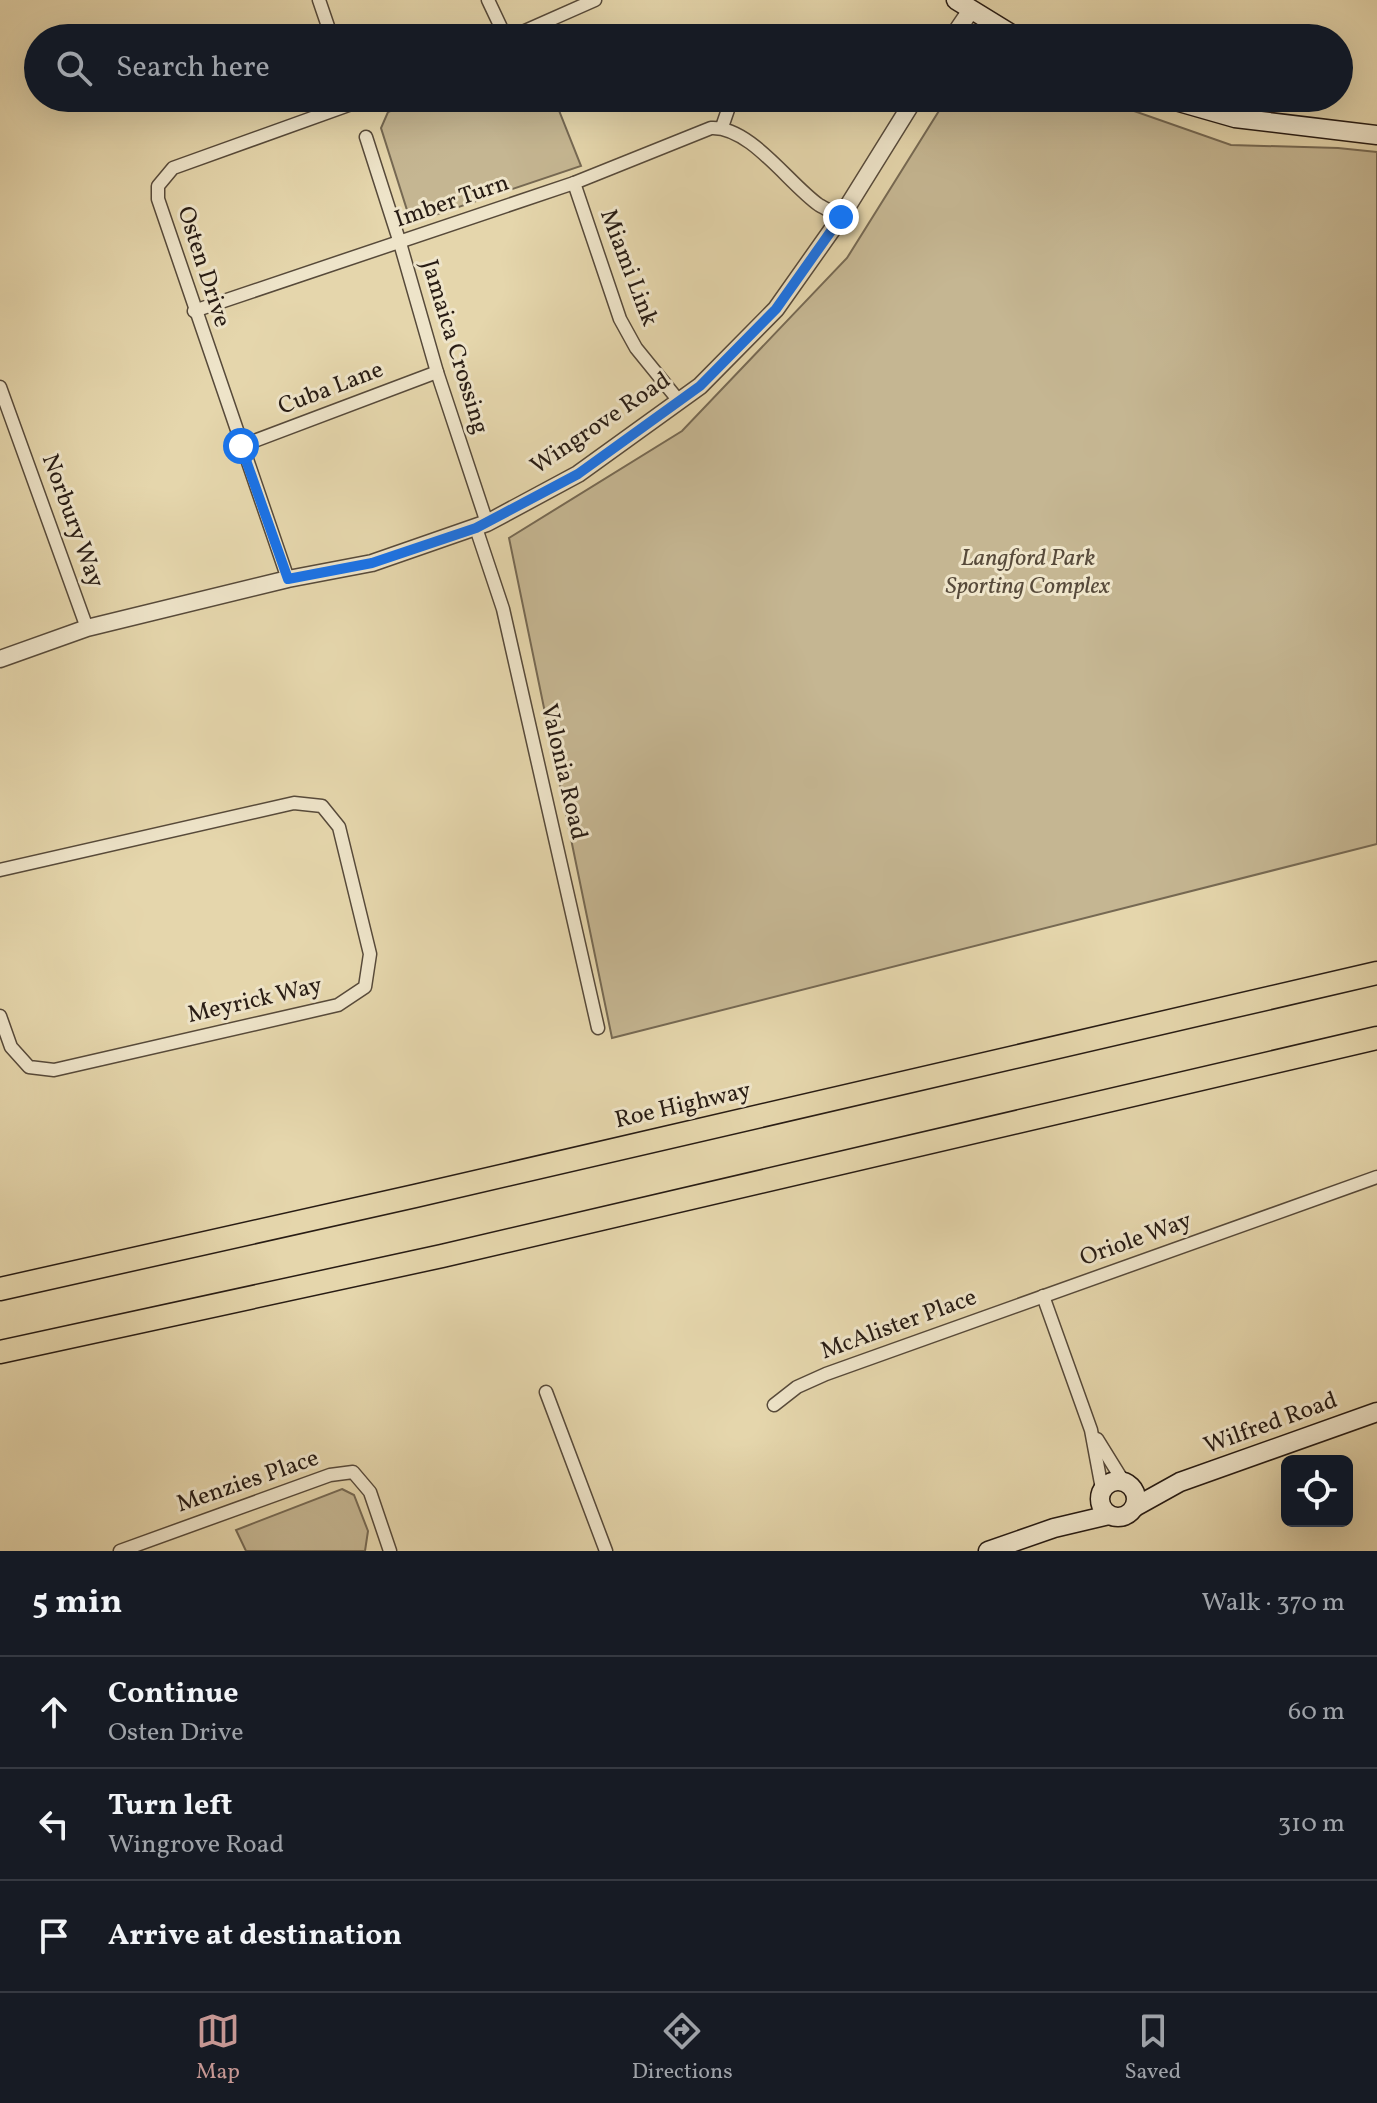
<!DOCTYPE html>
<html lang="en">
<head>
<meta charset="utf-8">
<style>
	:root { --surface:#171b24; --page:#242831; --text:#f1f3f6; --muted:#9ea1a6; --line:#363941; --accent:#c59692 }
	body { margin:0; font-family:Vollkorn,serif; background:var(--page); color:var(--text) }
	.controls { position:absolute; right:24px; bottom:24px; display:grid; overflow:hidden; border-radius:12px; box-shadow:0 8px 32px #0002 }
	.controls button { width:72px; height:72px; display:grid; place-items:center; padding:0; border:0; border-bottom:2px solid var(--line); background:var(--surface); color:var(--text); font:40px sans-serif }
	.stop { position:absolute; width:24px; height:24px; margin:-18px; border:6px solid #1a73e8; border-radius:50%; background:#fff }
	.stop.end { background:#1a73e8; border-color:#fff; box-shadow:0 2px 8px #0008 }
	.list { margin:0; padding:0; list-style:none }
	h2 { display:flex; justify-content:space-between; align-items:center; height:104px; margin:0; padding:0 32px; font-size:34px }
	h2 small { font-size:26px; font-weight:400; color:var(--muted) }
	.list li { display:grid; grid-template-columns:52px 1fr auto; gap:24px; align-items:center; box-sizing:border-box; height:112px; padding:0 32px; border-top:2px solid var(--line) }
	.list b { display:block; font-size:30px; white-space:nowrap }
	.list p { margin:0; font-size:26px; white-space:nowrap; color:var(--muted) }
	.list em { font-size:26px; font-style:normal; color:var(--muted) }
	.icon { flex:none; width:44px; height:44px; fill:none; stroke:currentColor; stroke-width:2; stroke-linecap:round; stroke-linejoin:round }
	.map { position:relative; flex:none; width:1377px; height:1551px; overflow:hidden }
	.search { position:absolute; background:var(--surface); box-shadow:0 8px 32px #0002; left:24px; right:24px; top:24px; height:88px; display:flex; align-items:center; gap:20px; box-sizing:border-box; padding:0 28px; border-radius:44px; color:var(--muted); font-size:30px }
	.sheet { height:440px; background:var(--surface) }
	nav { display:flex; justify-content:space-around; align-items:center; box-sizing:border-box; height:112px; border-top:2px solid var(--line); background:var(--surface); font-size:22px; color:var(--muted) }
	nav a { display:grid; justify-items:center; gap:4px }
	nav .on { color:var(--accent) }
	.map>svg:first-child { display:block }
	.green { fill:#c5b692; stroke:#766953; stroke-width:2 }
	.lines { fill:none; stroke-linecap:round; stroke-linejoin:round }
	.minor-casing { stroke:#574a3a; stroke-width:15 }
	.tertiary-casing { stroke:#574a3a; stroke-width:19 }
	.secondary-casing { stroke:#281c14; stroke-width:21 }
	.motorway-casing { stroke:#281c14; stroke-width:25 }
	.minor { stroke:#eee4c9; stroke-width:12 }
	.tertiary { stroke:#eee4c9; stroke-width:16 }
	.secondary { stroke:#eee4c9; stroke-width:18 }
	.motorway { stroke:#e5d6ac; stroke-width:22 }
	.route { stroke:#1a73e8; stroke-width:10 }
	.labels { text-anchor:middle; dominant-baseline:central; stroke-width:6; stroke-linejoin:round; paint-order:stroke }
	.street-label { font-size:24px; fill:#281c14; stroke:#eee4c9 }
	.park-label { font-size:24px; font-style:italic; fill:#574a3a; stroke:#eee4c9 }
</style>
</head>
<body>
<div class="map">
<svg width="1377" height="1551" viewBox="0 0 1377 1551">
	<rect width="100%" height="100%" fill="#e5d6ac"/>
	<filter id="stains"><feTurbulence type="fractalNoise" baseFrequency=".0025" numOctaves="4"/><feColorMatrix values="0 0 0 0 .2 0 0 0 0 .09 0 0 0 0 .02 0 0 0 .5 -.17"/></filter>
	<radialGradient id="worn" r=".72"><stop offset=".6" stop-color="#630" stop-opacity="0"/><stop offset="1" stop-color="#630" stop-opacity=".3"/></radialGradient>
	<g class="green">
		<path d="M421,98H554L581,166L423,219L407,210L381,128L388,112Z"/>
		<path d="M947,98H1097L1231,145L1338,148L1377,152V844L612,1038L509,538L682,431L847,258Z"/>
		<path d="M342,1489L354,1495L368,1531L365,1551H246L236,1530Z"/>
	</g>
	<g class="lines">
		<defs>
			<g id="minor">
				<path d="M319,0L332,38"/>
				<path d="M488,0L506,38"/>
				<path d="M509,38L595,0"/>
				<path d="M722,127L732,98"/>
				<path d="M366,137L400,243L437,372L487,523"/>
				<path d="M574,183L620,319L636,348L679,401"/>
				<path d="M194,311L574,183L711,128C750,126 788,183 819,205C826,209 834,213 841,217"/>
				<path d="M0,387L87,628"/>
				<path d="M241,446L437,372"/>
				<path d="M476,528L503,609L598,1028"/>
				<path d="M288,579L158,199V186L173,168L368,98"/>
				<path d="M0,870L294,803L322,806L339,827L370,954L365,987L338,1005L54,1070L29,1067L11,1047L0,1016"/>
				<path d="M1043,1296L1091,1430L1102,1489"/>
				<path d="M546,1392L606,1551"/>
				<path d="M774,1405L797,1387L826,1374L1377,1177"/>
				<path d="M1097,1439L1123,1481"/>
				<path d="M120,1551L330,1475L353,1472L370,1492L390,1551"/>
			</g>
			<g id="tertiary">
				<path d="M952,38L971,10"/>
				<path d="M0,659L87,628L288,579L372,563L487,523L578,474L700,386L776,309L841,217L915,98"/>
			</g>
			<g id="secondary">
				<path d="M956,0L1018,38"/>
				<path d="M1165,98L1235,118L1377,135"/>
				<circle cx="1118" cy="1499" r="18"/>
				<path d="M1135,1507L1180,1482L1377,1412"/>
				<path d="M988,1551L1054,1528L1109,1515"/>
			</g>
			<g id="motorway">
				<path d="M0,1289L415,1196L1377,973"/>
				<path d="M0,1352L442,1256L1377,1038"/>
			</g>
		</defs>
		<use href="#minor" class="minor-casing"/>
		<use href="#tertiary" class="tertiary-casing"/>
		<use href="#secondary" class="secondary-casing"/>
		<use href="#motorway" class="motorway-casing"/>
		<use href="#minor" class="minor"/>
		<use href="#tertiary" class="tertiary"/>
		<use href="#secondary" class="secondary"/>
		<use href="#motorway" class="motorway"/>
	</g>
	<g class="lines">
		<path class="route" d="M241,446L288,579L372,563L476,528L578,474L700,386L776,309L841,217"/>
	</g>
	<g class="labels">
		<g class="street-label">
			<text transform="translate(452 202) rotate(-19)">Imber Turn</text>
			<text transform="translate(203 267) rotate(72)">Osten Drive</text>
			<text transform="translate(628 268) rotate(69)">Miami Link</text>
			<text transform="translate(454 347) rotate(73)">Jamaica Crossing</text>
			<text transform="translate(331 389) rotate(-21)">Cuba Lane</text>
			<text transform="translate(601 424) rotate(-34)">Wingrove Road</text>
			<text transform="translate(72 521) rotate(70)">Norbury Way</text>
			<text transform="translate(563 772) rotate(77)">Valonia Road</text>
			<text transform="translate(255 1001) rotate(-13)">Meyrick Way</text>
			<text transform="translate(683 1106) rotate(-13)">Roe Highway</text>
			<text transform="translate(1136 1240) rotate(-20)">Oriole Way</text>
			<text transform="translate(899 1325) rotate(-20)">McAlister Place</text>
			<text transform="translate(1271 1424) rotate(-20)">Wilfred Road</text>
			<text transform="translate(248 1482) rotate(-19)">Menzies Place</text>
		</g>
		<g class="park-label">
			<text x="1028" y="559">Langford Park<tspan x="1028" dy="28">Sporting Complex</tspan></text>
		</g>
	</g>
	<rect width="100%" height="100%" filter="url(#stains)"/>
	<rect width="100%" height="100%" fill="url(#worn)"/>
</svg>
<div class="controls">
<button><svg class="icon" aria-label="locate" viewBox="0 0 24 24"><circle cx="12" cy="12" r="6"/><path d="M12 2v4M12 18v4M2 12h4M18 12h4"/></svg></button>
</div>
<div class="stop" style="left:241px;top:446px"></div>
<div class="stop end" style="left:841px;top:217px"></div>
<div class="search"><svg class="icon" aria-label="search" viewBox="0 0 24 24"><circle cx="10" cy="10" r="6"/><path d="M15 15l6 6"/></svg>Search here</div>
</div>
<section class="sheet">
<h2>5 min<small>Walk · 370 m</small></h2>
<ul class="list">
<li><svg class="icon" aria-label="ahead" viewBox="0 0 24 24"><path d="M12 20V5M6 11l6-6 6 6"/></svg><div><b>Continue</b><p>Osten Drive</p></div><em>60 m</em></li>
<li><svg class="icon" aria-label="left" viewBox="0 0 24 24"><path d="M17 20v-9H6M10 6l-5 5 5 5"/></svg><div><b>Turn left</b><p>Wingrove Road</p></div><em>310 m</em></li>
<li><svg class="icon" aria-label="arrive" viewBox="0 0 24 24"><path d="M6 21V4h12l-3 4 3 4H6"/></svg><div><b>Arrive at destination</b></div></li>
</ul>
</section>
<nav>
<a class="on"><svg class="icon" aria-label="map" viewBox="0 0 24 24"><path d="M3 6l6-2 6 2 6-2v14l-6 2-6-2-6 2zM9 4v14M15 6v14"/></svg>Map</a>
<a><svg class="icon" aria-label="directions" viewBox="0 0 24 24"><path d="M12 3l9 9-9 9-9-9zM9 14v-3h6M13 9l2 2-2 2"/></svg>Directions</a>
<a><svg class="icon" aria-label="saved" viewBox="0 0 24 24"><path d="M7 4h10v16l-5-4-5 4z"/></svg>Saved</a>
</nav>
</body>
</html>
